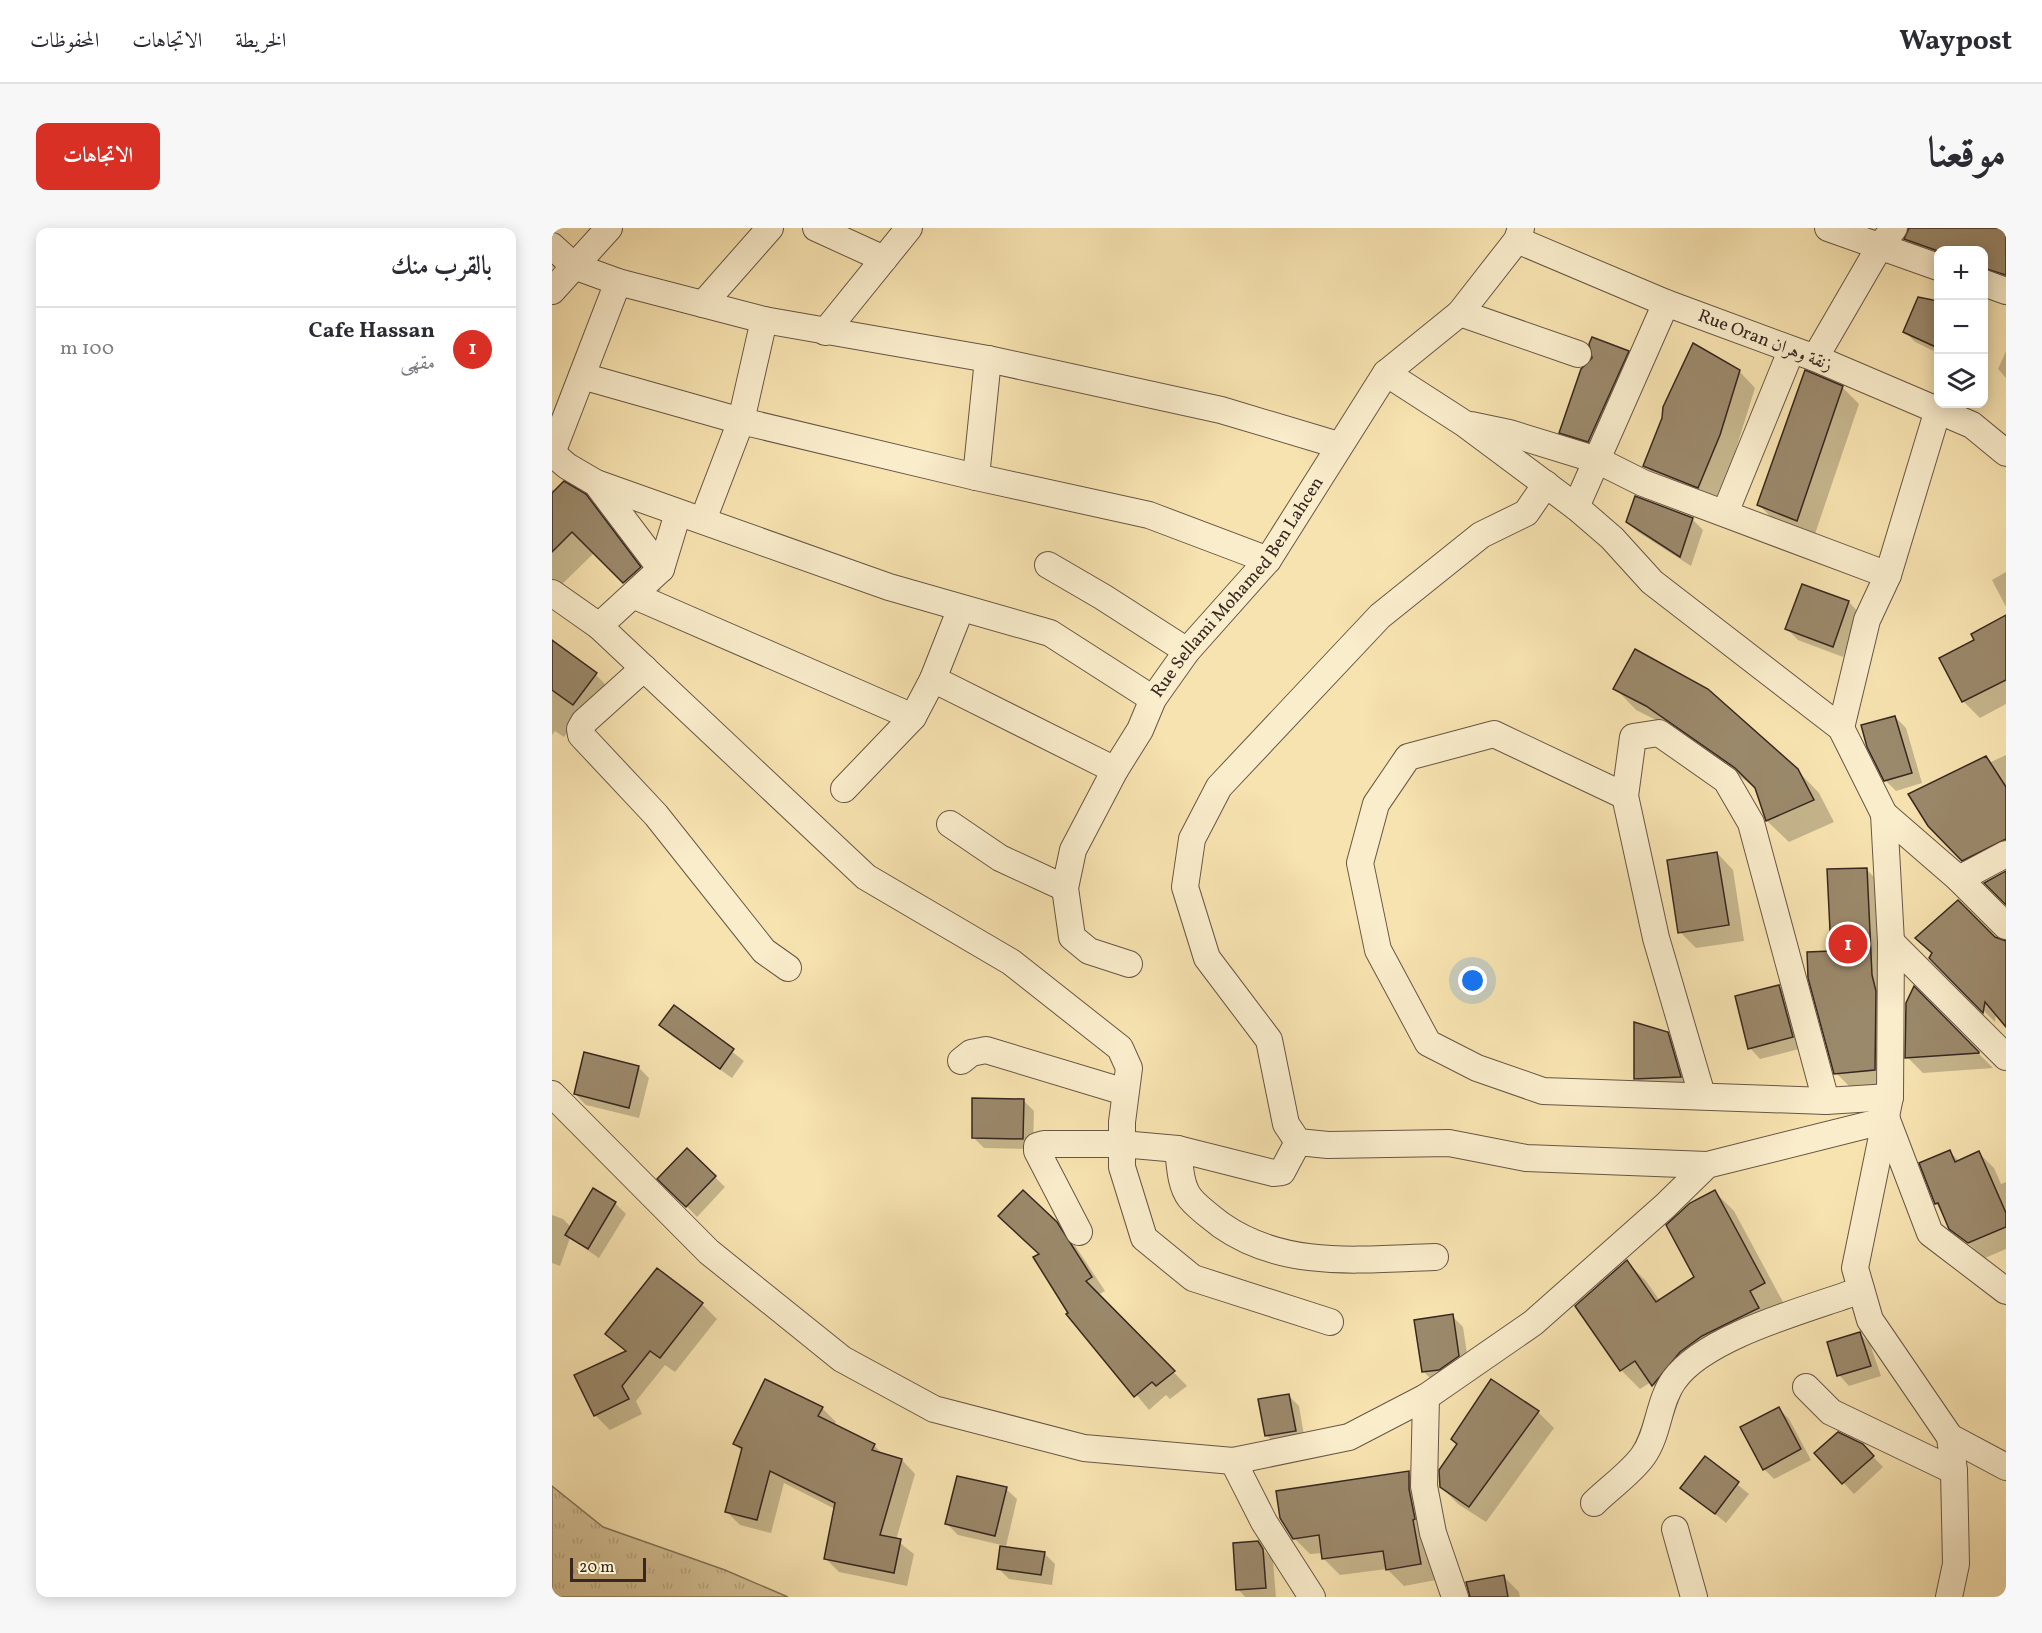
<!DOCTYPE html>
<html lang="ar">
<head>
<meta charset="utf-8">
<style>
	:root { --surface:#fff; --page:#f7f7f7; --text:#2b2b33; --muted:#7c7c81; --line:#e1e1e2; --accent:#d93025 }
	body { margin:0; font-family:Vollkorn,Amiri,serif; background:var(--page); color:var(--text); direction:rtl }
	.controls { position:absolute; right:18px; top:18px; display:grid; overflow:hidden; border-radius:12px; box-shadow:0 3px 15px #0003 }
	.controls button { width:54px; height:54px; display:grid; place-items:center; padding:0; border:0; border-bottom:2px solid var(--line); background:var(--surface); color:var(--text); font:30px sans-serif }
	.scale { position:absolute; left:18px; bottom:15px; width:76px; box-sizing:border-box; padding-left:6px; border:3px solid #372721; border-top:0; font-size:16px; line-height:21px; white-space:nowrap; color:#372721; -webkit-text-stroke:4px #faedcc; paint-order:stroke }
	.you { position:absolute; left:921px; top:753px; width:21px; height:21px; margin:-15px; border:4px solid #fff; border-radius:50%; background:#1a73e8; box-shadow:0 0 0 9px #1a73e833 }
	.badge { display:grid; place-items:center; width:39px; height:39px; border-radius:50%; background:var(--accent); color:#fff; font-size:20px; font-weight:700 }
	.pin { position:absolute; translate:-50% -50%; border:3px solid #fff; box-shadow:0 2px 6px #0006 }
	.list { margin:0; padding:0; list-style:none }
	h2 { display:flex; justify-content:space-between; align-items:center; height:78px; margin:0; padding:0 24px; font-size:26px }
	h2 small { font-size:20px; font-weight:400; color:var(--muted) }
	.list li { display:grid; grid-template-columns:39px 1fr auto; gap:18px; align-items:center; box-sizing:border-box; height:84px; padding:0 24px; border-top:2px solid var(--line) }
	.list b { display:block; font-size:22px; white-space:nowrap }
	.list p { margin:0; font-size:20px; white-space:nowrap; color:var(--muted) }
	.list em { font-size:20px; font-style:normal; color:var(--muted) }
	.icon { flex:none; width:33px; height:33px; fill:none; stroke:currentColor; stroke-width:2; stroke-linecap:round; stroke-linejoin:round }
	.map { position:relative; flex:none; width:1454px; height:1369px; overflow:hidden; direction:ltr; border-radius:12px }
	header { display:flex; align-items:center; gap:36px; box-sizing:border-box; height:84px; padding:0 30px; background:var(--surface); border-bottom:2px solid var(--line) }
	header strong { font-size:28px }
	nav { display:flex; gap:33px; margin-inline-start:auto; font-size:21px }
	.intro { display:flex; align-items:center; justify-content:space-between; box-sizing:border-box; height:144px; padding:0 36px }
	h1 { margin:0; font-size:42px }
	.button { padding:15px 27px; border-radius:12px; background:var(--accent); color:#fff; font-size:21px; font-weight:700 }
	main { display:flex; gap:36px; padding:0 36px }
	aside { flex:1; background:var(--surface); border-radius:12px; box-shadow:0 3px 15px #0003 }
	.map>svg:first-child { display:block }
	.grass { fill:url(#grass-tufts); stroke:#86755c; stroke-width:1.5 }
	.shadow { fill:#0003 }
	.building { fill:#9b896b; stroke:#372721; stroke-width:1.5 }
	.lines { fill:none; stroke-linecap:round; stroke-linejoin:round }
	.minor-casing { stroke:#675645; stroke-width:28 }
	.minor { stroke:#faedcc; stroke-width:26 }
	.labels { text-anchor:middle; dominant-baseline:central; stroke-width:4.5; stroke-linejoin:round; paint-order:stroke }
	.street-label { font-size:18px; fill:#372721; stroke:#faedcc }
</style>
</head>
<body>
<header>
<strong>Waypost</strong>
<nav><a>الخريطة</a><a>الاتجاهات</a><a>المحفوظات</a></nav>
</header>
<div class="intro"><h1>موقعنا</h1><a class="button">الاتجاهات</a></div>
<main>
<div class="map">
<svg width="1454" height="1369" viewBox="0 0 1454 1369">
	<defs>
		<pattern id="grass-tufts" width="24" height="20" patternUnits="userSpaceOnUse" patternTransform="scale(1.5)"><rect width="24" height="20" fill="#d6c398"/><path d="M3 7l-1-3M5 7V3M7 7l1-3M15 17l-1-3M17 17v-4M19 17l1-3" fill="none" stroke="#b8a883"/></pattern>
	</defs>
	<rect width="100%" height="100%" fill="#f7e3b0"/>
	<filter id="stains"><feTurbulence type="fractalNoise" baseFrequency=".00333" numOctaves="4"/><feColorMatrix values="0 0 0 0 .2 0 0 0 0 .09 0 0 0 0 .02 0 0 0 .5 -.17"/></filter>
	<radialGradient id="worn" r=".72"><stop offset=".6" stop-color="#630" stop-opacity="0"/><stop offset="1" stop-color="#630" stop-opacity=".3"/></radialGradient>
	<path class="grass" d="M0,1258L51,1299L173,1342L236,1369H0Z"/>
	<g class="shadow">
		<path d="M1346,0H1454V60L1432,54V22H1386V34L1372,29L1354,11L1357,4Z"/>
		<path d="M1367,71L1386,74V125L1363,114L1353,104Z"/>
		<path d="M1454,123V150L1446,141Z"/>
		<path d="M1076,124L1092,140L1053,229L1025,221L1009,204L1042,131Z"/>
		<path d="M1187,143L1203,160L1183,224L1162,275L1109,254L1093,238Z"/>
		<path d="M1254,144L1291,160L1307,176L1262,309L1223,293L1206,276Z"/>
		<path d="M0,261L3,264L33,268L47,282H43L92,346L95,344L48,283L109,362L94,376L43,324L0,366Z"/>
		<path d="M1140,291L1151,302L1139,338L1086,304L1075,293Z"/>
		<path d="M1454,344V379L1440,352Z"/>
		<path d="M1297,374L1307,385L1291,429L1246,412L1235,401Z"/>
		<path d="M1454,389V476L1428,490L1411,473L1389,431L1424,413Z"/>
		<path d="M0,414L44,447L65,468L29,487L12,509L3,503L0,507Z"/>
		<path d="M1063,460L1245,542L1267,565L1282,594L1237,614L1215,593L1204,560L1118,499L1084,482Z"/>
		<path d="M1343,489L1354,500L1370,555L1344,563L1333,552Z"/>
		<path d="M1454,527V628L1423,643L1379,599L1434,530L1439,534Z"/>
		<path d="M1165,625L1181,642L1192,713L1144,720L1128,704Z"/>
		<path d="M1314,641L1329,656L1338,856L1299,860L1284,845L1281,724Z"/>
		<path d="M1443,710L1444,785L1443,794L1379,730Z"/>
		<path d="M1227,758L1237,769L1251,820L1208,831L1198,820Z"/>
		<path d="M1363,761L1441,840L1371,845L1355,829Z"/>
		<path d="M122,779L192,833L180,850L120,808L109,797Z"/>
		<path d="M1115,805L1126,816L1139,859L1094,861L1084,850Z"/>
		<path d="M86,839L97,850L87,890L34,877L23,866Z"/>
		<path d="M472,873L482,883L481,921L432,920L421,909Z"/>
		<path d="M1398,924L1407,933L1427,925L1442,940L1449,956L1454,954V1021L1433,1030L1398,1000L1384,975Z"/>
		<path d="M163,949L173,959L145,989L108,951Z"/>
		<path d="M1163,964L1182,983L1231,1074L1216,1082L1170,1127L1148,1143L1120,1176L1099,1154L1088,1161L1069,1142L1075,1034L1094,1053L1108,1073L1144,1050Z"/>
		<path d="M63,975L74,986L47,1030L18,1010L8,1038L0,1035V987L11,991L19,999Z"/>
		<path d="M504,995L518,1010L553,1063L546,1067L635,1158L618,1171L614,1167L597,1182L518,1085L489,1026Z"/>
		<path d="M150,1076L165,1091L123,1144L113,1137L84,1173L90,1186L58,1202L43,1187L74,1124L55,1106Z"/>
		<path d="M900,1088L911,1099L917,1139L882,1154L872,1144Z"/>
		<path d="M1307,1105L1318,1116L1329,1148L1297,1158L1287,1147Z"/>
		<path d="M736,1167L747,1178L753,1213L725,1218L715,1208Z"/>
		<path d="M270,1180L284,1194L282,1198L322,1217L331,1227L350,1232L363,1246L344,1312L362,1326L355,1358L287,1344L273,1330L283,1281L232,1255L219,1305L188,1297L174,1283L190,1223L183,1216Z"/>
		<path d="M1227,1181L1237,1191L1259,1232L1222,1251L1212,1241Z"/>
		<path d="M986,1184L1002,1200L934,1294L906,1276L889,1259Z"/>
		<path d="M1310,1217L1331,1239L1302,1266L1265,1226Z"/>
		<path d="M1153,1230L1197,1266L1174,1295L1130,1259Z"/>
		<path d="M857,1245L873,1261L884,1352L852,1358L835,1341L788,1347L771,1330V1325L758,1326L742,1310Z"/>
		<path d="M454,1261L465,1271L454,1318L406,1307L395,1296Z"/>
		<path d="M706,1315L721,1333L724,1369H693L686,1361Z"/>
		<path d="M492,1325L503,1336L500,1357L457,1351L446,1340Z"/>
		<path d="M951,1348L967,1364L968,1369H917L915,1355Z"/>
	</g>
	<g class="building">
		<path d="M1357,0H1454V47L1431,40V22L1386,23L1352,11Z"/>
		<path d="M1366,69L1386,73V120L1351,104Z"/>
		<path d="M1040,109L1077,123L1036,214L1007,205L1029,141L1040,130L1037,116Z"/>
		<path d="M1141,115L1188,142L1168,207L1146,260L1091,238L1110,190L1111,179Z"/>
		<path d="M1253,142L1291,158L1245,293L1205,277Z"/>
		<path d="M12,253L34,266L89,339L71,355L20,304L0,324V265Z"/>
		<path d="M1083,268L1141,290L1128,329L1074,294Z"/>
		<path d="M1250,356L1297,373L1281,419L1233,401Z"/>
		<path d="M1454,387V452L1410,474L1387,430L1422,412L1419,406Z"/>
		<path d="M0,412L45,445L21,477L0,462Z"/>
		<path d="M1083,421L1156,461L1246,541L1262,572L1214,593L1203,560L1183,540L1094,478L1061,461Z"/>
		<path d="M1343,488L1360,545L1332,553L1315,519L1309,497Z"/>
		<path d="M1434,528L1454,559V611L1410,633L1376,598L1356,566Z"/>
		<path d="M1165,624L1177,697L1126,705L1115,632Z"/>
		<path d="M1315,640L1320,747L1324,763L1323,842L1282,846L1256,750L1255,724L1279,723L1275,641Z"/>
		<path d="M1454,643V677L1432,655Z"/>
		<path d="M1406,672L1443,709L1454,713V799L1433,774L1431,785L1377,730L1380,725L1363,710Z"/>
		<path d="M1227,757L1241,809L1196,821L1183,768Z"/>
		<path d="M1362,758L1427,824V825L1353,830L1354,775Z"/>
		<path d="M122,777L182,821L168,841L107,797Z"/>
		<path d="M1082,794L1116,804L1129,849L1082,851Z"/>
		<path d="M32,824L87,838L77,880L22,866Z"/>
		<path d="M420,870L472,871L471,911L420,910Z"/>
		<path d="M135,920L164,948L134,979L105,951Z"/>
		<path d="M1398,922L1403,934L1427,923L1454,985V999L1416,1015L1397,1001L1386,975L1383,976L1367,935Z"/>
		<path d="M41,960L64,974L36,1021L13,1007Z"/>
		<path d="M471,962L505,994L540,1049L534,1053L623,1143L604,1158L600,1154L582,1169L514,1086L516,1085L481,1029L487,1026L446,988Z"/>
		<path d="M1163,962L1213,1055L1198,1063L1207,1080L1150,1108L1128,1124L1100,1158L1083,1133L1068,1143L1023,1078L1075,1032L1104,1074L1142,1049L1114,997L1138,975Z"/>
		<path d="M105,1040L151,1075L108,1130L98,1123L70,1158L77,1171L42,1188L22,1147L74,1123L53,1106Z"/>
		<path d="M901,1086L907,1128L887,1142L870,1144L862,1092Z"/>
		<path d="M1308,1104L1319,1138L1285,1148L1275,1114Z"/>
		<path d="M213,1151L271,1179L266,1188L323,1216L320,1222L350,1231L328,1307L349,1311L342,1345L272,1331L283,1275L218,1243L205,1292L173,1284L190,1220L181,1216Z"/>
		<path d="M939,1151L987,1183L917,1279L888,1259L887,1242L905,1216L899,1211Z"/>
		<path d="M737,1166L744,1203L713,1208L706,1171Z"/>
		<path d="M1227,1179L1249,1221L1211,1242L1188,1199Z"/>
		<path d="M1286,1204L1311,1216L1322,1228L1290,1256L1262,1225Z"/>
		<path d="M1153,1228L1187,1254L1163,1286L1128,1260Z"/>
		<path d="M857,1243V1261L863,1291L861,1292L869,1336L834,1342L831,1323L770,1331L767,1307L741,1311L728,1290L724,1263Z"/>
		<path d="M405,1248L455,1259L443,1308L393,1296Z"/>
		<path d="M706,1313L711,1321L714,1360L684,1362L681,1315Z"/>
		<path d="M448,1318L493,1324L489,1347L445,1341Z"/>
		<path d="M952,1347L956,1369H918L914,1354Z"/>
	</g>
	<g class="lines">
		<defs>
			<g id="minor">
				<path d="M264,0L332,31"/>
				<path d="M1276,0L1386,39"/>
				<path d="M965,12L1114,75L1263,130L1420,197L1454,225"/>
				<path d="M0,18L22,38L66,54L212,92L436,131L669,182L786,217"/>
				<path d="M1432,55L1454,63"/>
				<path d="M0,63L57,0"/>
				<path d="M151,76L218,0"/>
				<path d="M908,85L1026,126"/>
				<path d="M273,104L357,0"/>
				<path d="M1263,130L1328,18L1342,0"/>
				<path d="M834,145L913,196L1024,279L1060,310L1100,354L1289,500L1332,586L1407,651L1454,698"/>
				<path d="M30,148L189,193L424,249L597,287L716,332"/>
				<path d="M919,197L957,205L1045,232L1091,255L1336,347"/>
				<path d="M0,225L66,54"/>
				<path d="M0,225L15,238L44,255L109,341"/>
				<path d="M424,249L436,131"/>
				<path d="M44,255L337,359L498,405L601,471"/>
				<path d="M994,256L974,285L929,307L828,388L667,559L640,611L633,659L655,730L717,812L734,896L746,914L776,917L897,915L974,930L1155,937"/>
				<path d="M1024,279L1114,75"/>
				<path d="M1173,285L1239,123"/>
				<path d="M151,292L189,193L212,92"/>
				<path d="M496,337L551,369L635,423"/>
				<path d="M0,365L47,398L314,649L459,734L568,820L577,840L570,894V939L592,1010L641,1050L778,1094"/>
				<path d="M83,368L361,489L381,451L563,542"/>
				<path d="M47,398L109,341L126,285"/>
				<path d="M92,440L32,494L28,501L29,507L104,587L212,723L236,740"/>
				<path d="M381,451L409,380"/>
				<path d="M1289,500L1315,392L1336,347L1385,185"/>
				<path d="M292,561L361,489"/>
				<path d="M1073,568L942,506L856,529L824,576L808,635L826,722L876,815L925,840L991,863L1274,873L1338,869"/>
				<path d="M1332,586L1339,714L1338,869L1303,1040L1318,1092L1398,1209L1402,1243L1404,1336L1397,1369"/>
				<path d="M398,596L448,630L513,660"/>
				<path d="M1407,651L1454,626"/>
				<path d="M1339,714L1454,829"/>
				<path id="s1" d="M577,736L537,723L520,709L513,660L521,622L563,542L588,502L601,471L635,423L716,332L834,145L908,85L965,12L969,0"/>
				<path d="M409,833L419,825L434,822L573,864"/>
				<path d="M0,866L157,1024L290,1131L382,1181L532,1220L681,1233L797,1209L874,1169L981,1095L1113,978L1155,937L1335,892"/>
				<path d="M1150,867L1104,710L1073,568L1081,509L1107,505L1174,552L1199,595L1274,873"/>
				<path d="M1335,892L1378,1005L1454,1063"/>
				<path d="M626,921C628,937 628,957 638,970C646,980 659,989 669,997C733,1042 810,1031 883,1029"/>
				<path d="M527,1004L485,923V918L492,916H570L626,921L721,945L730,944L746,914"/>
				<path d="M1254,1159L1279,1184L1402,1243"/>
				<path d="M874,1169L872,1258L881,1305L903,1369"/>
				<path d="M1398,1209L1454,1239"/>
				<path d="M681,1233L712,1294L760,1369"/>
				<path d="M1042,1275C1057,1260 1079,1245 1091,1228C1107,1206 1106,1174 1122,1152C1154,1107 1258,1081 1309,1062"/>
				<path d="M1123,1301L1142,1369"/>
			</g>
		</defs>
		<use href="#minor" class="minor-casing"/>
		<use href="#minor" class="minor"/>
	</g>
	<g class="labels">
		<g class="street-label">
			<text transform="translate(1213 113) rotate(21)">Rue Oran زنقة وهران</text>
			<text stroke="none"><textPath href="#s1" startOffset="464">Rue Sellami Mohamed Ben Lahcen</textPath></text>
		</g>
	</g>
	<rect width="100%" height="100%" filter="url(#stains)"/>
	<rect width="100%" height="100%" fill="url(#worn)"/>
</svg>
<div class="controls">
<button>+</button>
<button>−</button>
<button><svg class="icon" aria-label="layers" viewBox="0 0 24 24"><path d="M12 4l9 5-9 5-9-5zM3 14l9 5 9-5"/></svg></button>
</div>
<div class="scale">20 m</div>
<div class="you"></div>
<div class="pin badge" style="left:1296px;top:716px">1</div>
</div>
<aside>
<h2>بالقرب منك<small></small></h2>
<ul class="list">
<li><span class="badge">1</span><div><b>Cafe Hassan</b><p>مقهى</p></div><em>100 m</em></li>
</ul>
</aside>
</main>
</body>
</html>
